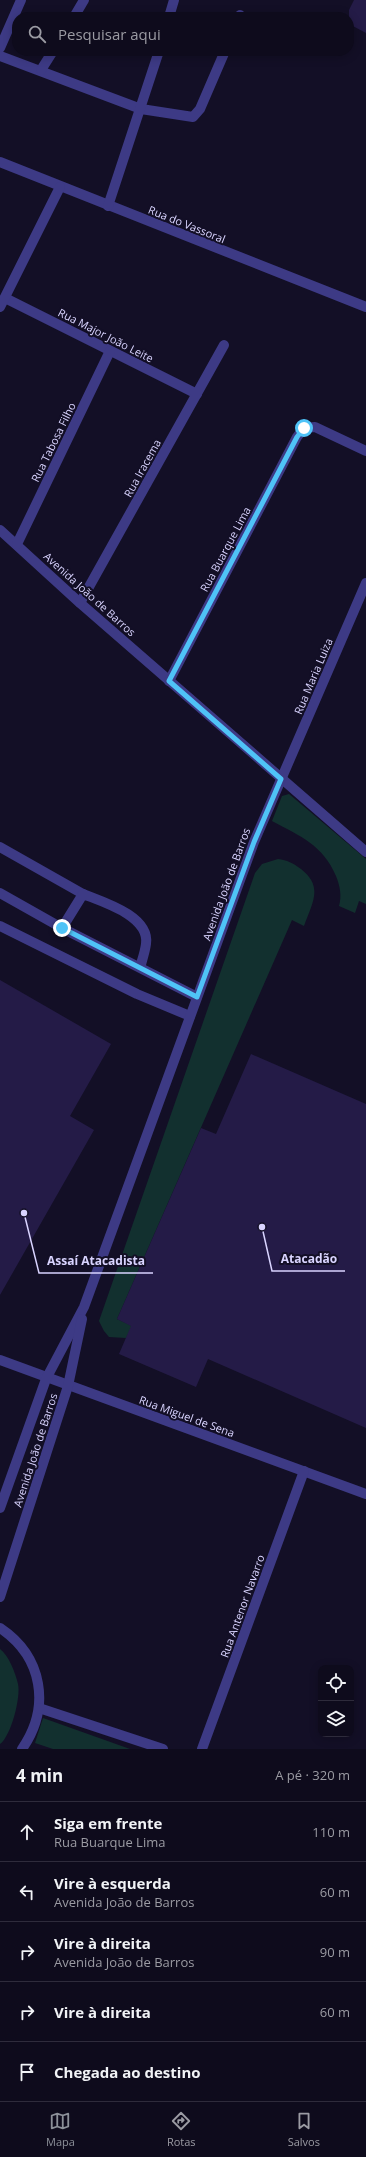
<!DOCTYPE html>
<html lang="pt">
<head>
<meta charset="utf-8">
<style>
	:root { --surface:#0e0b1c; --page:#1c1929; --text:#f1f3f6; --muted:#9b9ba3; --line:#2e2b3b; --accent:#8c9099 }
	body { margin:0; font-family:"Open Sans",sans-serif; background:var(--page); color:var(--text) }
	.controls { position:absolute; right:12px; bottom:12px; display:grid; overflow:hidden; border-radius:8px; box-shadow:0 2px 10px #0003 }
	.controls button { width:36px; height:36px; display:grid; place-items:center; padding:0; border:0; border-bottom:1px solid var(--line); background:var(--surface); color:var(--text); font:20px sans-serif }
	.stop { position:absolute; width:12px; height:12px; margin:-9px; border:3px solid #4fc3f7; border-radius:50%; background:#fff }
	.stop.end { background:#4fc3f7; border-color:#fff; box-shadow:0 1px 4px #0008 }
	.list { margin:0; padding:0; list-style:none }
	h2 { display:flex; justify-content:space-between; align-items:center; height:52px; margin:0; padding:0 16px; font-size:17px }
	h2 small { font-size:13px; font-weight:400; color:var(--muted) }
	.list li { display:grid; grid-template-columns:26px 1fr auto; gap:12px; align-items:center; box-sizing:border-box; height:60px; padding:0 16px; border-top:1px solid var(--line) }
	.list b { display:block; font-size:15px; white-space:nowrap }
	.list p { margin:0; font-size:13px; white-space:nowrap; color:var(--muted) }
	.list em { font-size:13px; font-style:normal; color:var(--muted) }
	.icon { flex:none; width:22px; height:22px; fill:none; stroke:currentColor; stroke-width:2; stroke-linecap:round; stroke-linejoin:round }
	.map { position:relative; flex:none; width:366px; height:1749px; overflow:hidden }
	.search { position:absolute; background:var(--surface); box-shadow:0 2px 10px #0003; left:12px; right:12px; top:12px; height:44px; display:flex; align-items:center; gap:10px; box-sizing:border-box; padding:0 14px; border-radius:16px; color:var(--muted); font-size:15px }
	.sheet { height:352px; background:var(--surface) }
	nav { display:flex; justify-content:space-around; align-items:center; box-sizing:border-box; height:56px; border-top:1px solid var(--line); background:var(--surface); font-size:11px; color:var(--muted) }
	nav a { display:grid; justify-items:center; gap:2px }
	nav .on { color:var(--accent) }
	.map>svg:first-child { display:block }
	.green { fill:#12302f }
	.building { fill:#241b47 }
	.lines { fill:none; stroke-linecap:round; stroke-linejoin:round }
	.minor { stroke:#3d3a85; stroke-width:10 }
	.route { stroke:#4fc3f7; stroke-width:5 }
	.labels { text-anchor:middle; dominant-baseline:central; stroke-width:4; stroke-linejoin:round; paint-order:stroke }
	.street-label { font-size:11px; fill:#d9d4ff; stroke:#130f26 }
	.leader { fill:none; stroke:#d9d4ff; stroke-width:1.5 }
	.callout-dot { fill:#d9d4ff; stroke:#130f26; stroke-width:1.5 }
	.callout-label { font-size:12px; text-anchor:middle; font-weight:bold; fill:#d9d4ff; stroke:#130f26; stroke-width:4; stroke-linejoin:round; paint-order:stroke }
</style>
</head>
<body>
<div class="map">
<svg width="366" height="1749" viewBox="0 0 366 1749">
	<rect width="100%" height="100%" fill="#130f26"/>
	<g class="green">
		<path d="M289,794L366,859V904L359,901L355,913L339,906C342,896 340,886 336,876C323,845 300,836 272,821L282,796Z"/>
		<path d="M278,859C287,860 293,863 301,869C324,887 312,903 304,926L292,920L117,1319L132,1326L126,1338L109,1337L104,1331L99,1321L255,873L262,864Z"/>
		<path d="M0,1649C9,1656 15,1672 18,1684C21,1697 11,1736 0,1744Z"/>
		<path d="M43,1718L130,1749H53L35,1743Z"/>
	</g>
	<g class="building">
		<path d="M354,0H366V33L349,24V10Z"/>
		<path d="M0,980L111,1044L70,1116L94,1130L0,1295Z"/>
		<path d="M251,1054L366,1104V1428L208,1359L196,1387L119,1354L131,1326L117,1319L201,1128L216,1134Z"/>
	</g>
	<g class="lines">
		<g class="minor">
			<path d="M74,17L84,0"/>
			<path d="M169,17L174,0"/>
			<path d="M239,17L240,15"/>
			<path d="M0,48L21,0"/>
			<path d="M0,56L141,109L193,117L200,109L225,51"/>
			<path d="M41,70L53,51"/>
			<path d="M0,162L366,307"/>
			<path d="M108,206L159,51"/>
			<path d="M5,298L197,394"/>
			<path d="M0,307L60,187"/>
			<path d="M0,530L80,603L366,852"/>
			<path d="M17,544L110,351"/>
			<path d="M80,603L224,345"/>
			<path d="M169,681L297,437L304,428L315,427L366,451"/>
			<path d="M0,847L83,894"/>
			<path d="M0,893L62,928"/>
			<path d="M0,926L137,994L190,1016"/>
			<path d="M140,968C142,960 145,952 146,944C150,916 103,902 83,894L62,928L197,997"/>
			<path d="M0,1360L366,1494"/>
			<path d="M0,1508L46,1379L84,1307L254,842L366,583"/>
			<path d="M0,1597L68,1386L82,1319"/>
			<path d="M0,1628C43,1657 51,1707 22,1749"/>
			<path d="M39,1708L163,1749"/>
			<path d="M202,1749L304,1471"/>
		</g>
	</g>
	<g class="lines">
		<path class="route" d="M62,928L197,997L254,842L281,779L169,681L297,437L304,428"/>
	</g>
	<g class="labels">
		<g class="street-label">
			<text transform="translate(187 224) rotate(22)">Rua do Vassoral</text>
			<text transform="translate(106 335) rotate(27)">Rua Major João Leite</text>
			<text transform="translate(53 442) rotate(-64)">Rua Tabosa Filho</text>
			<text transform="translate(142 468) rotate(-61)">Rua Iracema</text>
			<text transform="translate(225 549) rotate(-62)">Rua Buarque Lima</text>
			<text transform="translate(90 594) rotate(42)">Avenida João de Barros</text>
			<text transform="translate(313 676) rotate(-67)">Rua Maria Luiza</text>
			<text transform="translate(226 884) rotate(-70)">Avenida João de Barros</text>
			<text transform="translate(187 1416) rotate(20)">Rua Miguel de Sena</text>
			<text transform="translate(35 1450) rotate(-72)">Avenida João de Barros</text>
			<text transform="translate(242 1606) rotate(-70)">Rua Antenor Navarro</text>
		</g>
	</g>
	<path class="leader" d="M262 1227L272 1271H345M24 1213L39 1273H153"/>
	<g class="callout-dot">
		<circle cx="262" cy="1227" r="4"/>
		<circle cx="24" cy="1213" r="4"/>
	</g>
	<g class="callout-label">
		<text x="309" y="1263">Atacadão</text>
		<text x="96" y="1265">Assaí Atacadista</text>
	</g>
</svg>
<div class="controls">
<button><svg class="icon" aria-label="locate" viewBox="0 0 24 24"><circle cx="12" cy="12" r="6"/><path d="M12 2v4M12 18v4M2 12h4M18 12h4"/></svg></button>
<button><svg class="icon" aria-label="layers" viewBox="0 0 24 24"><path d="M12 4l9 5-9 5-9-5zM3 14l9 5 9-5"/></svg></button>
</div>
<div class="stop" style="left:304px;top:428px"></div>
<div class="stop end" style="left:62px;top:928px"></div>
<div class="search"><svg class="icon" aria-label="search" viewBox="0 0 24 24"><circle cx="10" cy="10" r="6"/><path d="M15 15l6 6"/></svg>Pesquisar aqui</div>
</div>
<section class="sheet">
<h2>4 min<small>A pé · 320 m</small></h2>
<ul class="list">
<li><svg class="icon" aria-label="ahead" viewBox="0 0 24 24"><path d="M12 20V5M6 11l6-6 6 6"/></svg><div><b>Siga em frente</b><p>Rua Buarque Lima</p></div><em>110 m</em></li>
<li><svg class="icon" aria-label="left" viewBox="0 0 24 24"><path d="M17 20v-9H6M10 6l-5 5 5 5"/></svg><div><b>Vire à esquerda</b><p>Avenida João de Barros</p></div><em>60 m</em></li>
<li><svg class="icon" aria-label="right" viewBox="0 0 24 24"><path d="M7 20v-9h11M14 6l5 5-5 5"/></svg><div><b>Vire à direita</b><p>Avenida João de Barros</p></div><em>90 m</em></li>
<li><svg class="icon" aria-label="right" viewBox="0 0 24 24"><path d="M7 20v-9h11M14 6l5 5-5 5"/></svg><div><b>Vire à direita</b></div><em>60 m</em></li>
<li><svg class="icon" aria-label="arrive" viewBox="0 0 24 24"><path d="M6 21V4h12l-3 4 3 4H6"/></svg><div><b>Chegada ao destino</b></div></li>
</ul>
</section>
<nav>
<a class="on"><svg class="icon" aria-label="map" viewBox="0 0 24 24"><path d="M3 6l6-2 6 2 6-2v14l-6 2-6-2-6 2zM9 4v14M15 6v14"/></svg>Mapa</a>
<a><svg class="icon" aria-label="directions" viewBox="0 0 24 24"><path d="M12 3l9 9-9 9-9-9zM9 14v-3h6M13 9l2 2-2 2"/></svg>Rotas</a>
<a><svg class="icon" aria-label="saved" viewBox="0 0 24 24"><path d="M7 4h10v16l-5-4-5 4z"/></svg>Salvos</a>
</nav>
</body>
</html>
